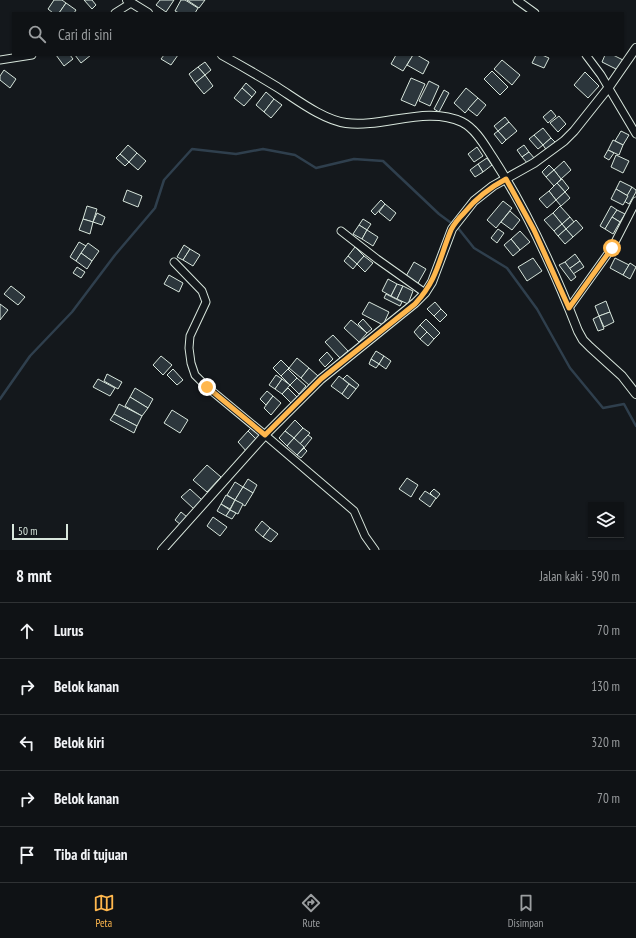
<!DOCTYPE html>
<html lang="id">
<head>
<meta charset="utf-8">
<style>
	:root { --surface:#0f1215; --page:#181b1e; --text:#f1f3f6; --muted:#9b9ea0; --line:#2f3234; --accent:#ffb74d }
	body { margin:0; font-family:"PT Sans Narrow",sans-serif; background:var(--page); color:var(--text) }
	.controls { position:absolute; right:12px; bottom:12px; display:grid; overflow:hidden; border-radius:0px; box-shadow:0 1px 3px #0004 }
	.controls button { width:36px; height:36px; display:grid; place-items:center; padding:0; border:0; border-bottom:1px solid var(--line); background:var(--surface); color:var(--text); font:20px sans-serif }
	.scale { position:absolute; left:12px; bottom:10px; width:56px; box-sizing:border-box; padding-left:4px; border:2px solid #d8e6dc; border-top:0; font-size:11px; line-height:14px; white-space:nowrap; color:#d8e6dc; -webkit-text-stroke:3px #14181c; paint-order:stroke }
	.stop { position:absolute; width:12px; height:12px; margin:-9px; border:3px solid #ffb74d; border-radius:50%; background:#fff }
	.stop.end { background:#ffb74d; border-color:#fff; box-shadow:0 1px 4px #0008 }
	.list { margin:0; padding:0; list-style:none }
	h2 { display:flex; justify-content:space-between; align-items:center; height:52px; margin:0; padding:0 16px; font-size:17px }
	h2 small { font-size:13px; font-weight:400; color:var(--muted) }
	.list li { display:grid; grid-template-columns:26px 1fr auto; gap:12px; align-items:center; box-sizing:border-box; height:56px; padding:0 16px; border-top:1px solid var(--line) }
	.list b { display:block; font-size:15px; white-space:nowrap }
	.list em { font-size:13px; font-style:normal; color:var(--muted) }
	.icon { flex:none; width:22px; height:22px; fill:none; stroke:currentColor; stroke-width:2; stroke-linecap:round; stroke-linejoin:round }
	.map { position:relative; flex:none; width:636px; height:550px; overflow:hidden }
	.search { position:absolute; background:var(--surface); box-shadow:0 1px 3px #0004; left:12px; right:12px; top:12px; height:44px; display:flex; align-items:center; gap:10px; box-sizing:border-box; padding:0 14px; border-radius:0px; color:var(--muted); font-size:15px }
	.sheet { height:332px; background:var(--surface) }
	nav { display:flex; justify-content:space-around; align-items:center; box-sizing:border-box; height:56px; border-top:1px solid var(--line); background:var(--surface); font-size:11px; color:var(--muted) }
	nav a { display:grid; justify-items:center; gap:2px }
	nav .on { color:var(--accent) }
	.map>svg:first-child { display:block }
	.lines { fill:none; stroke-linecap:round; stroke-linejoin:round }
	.stream { stroke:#2f3f4d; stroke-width:2.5 }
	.building { fill:#2c363c; stroke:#d8e6dc }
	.minor-casing { stroke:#d8e6dc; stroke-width:9 }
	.tertiary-casing { stroke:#d8e6dc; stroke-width:10 }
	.minor { stroke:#14181c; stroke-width:7 }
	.tertiary { stroke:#14181c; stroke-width:8 }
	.route { stroke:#ffb74d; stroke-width:5 }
</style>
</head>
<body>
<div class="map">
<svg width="636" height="550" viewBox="0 0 636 550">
	<rect width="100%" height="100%" fill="#14181c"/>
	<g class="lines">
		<path class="stream" d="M0,399L30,356L72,312L115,255L155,208L164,180L192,149L236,154L263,149L295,155L316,168L354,159L383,161L439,214L458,228L474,248L507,268L537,309L570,368L603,408L624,404L636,426"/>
	</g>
	<g class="building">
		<path d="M54,0H62L66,3L59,13H53L48,9Z"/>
		<path d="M84,0H92L96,5L92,9Z"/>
		<path d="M160,0H174L166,12L156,5Z"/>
		<path d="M181,0H185L198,8L195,13H179L175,11Z"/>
		<path d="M187,0H205L199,8Z"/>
		<path d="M66,3L76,10L74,13H59Z"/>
		<path d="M56,55H70L73,59L64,66Z"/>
		<path d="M75,55H91L81,63Z"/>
		<path d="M164,55H178L171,65L161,59Z"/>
		<path d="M396,55H413L403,71L391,64Z"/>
		<path d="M413,55H417L429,62L423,74L407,65Z"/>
		<path d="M536,55H542L549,58L544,68L532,63Z"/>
		<path d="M605,55H613L623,60L618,70L602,62Z"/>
		<path d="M502,60L520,75L512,85L494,69Z"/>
		<path d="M205,62L211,70L205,75L198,67Z"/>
		<path d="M198,67L205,75L195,83L189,74Z"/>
		<path d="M4,70L16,79L10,88L0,80V76Z"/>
		<path d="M492,71L508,87L500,95L484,79Z"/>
		<path d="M585,72L599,86L588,98L574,85Z"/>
		<path d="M205,75L213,86L204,94L195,83Z"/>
		<path d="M411,78L425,84L415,106L401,100Z"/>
		<path d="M429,81L439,86L430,106L419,101Z"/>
		<path d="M246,83L256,92L252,97L242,88Z"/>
		<path d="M242,88L252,97L244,106L234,98Z"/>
		<path d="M466,88L478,98L465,113L454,103Z"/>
		<path d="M444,90L449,93L439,112L434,109Z"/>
		<path d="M266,92L274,99L264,112L256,105Z"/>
		<path d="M478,98L486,105L477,116L468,109Z"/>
		<path d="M274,99L282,105L271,118L264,112Z"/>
		<path d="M551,110L556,116L548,123L543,117Z"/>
		<path d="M559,116L566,124L558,132L550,123Z"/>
		<path d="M505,117L509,122L498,131L494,126Z"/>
		<path d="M509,122L517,131L506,140L498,131Z"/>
		<path d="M543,128L551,138L543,145L534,135Z"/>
		<path d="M498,131L506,140L502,144L494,134Z"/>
		<path d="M621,131L629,135L623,145L615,141Z"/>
		<path d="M534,135L543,145L538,149L529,139Z"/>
		<path d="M551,138L556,143L547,151L543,145Z"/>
		<path d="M613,140L623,145L619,155L608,150Z"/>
		<path d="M128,145L137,153L129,162L120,154Z"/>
		<path d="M524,145L529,152L522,157L517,150Z"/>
		<path d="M477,147L483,156L474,162L468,154Z"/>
		<path d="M608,150L614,153L609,160L604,157Z"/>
		<path d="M529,152L535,159L528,164L522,157Z"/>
		<path d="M137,153L146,161L138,170L129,162Z"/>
		<path d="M120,154L129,162L125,166L116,158Z"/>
		<path d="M616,155L629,161L623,173L611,167Z"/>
		<path d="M487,158L492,165L483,172L478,164Z"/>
		<path d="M564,161L571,170L561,179L554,170Z"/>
		<path d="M478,164L483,172L475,177L470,170Z"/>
		<path d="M549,165L554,170L546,177L542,172Z"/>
		<path d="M554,170L561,179L554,186L546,177Z"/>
		<path d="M562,179L569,188L565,192L557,183Z"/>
		<path d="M620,181L632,187L628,196L616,189Z"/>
		<path d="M557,183L565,192L556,200L549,191Z"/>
		<path d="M632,187L636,190V192L629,204L624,201Z"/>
		<path d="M616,189L628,196L623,205L611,199Z"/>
		<path d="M127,190L142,196L138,207L123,201Z"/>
		<path d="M549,191L556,200L547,208L539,199Z"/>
		<path d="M565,192L570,198L561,206L556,200Z"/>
		<path d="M381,200L385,204L375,215L371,211Z"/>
		<path d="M503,201L512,208L496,228L487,220Z"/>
		<path d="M385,204L396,213L390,221L379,212Z"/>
		<path d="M87,206L97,209L93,222L83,219Z"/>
		<path d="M560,206L570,217L562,224L553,213Z"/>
		<path d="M611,206L617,210L605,229L600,226Z"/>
		<path d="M617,210L625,214L620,222L612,217Z"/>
		<path d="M510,211L520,220L512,230L501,222Z"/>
		<path d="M97,213L105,217L102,225L93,222Z"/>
		<path d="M553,213L562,224L554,231L544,220Z"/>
		<path d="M570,217L574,222L566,229L562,224Z"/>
		<path d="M612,217L620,222L613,234L605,229Z"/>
		<path d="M83,219L93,222L90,234L79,230Z"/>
		<path d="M363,219L371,224L367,230L359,225Z"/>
		<path d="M576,220L583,228L573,237L566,229Z"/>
		<path d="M562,224L566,229L558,236L554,231Z"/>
		<path d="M359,225L367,230L362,239L353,234Z"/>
		<path d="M498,229L504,233L497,243L491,238Z"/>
		<path d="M566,229L573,237L565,244L558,236Z"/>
		<path d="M367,230L378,237L373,246L362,239Z"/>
		<path d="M520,231L530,242L520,250L511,239Z"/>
		<path d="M511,239L520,250L513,256L504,245Z"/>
		<path d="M79,242L86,246L76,261L70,257Z"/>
		<path d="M88,243L99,251L92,261L81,253Z"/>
		<path d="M184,245L190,249L183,260L177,257Z"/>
		<path d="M355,247L364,256L357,264L348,256Z"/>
		<path d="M190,249L200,255L193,266L183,260Z"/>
		<path d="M81,253L92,261L87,269L76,261Z"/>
		<path d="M575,254L580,261L569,269L565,262Z"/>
		<path d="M348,256L357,264L353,269L344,261Z"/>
		<path d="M364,256L373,263L365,272L357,264Z"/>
		<path d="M533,258L542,271L527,281L518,267Z"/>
		<path d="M615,258L629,265L623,275L610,268Z"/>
		<path d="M580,261L584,267L573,274L569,269Z"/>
		<path d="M414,262L426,269L417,285L405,278Z"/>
		<path d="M565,262L576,277L571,281L559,265Z"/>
		<path d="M630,263L636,267L630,279L623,275Z"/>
		<path d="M77,267L85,272L81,278L73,273Z"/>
		<path d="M169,275L183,283L179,292L164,284Z"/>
		<path d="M388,279L397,284L391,296L382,291Z"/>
		<path d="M397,284L403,286L397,299L391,296Z"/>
		<path d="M11,286L25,297L18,305L4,294Z"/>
		<path d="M403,286L413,291L408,304L397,299Z"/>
		<path d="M386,294L402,302L400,306L384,298Z"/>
		<path d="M606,301L610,312L599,316L595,306Z"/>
		<path d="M369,302L389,312L383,325L362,314Z"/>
		<path d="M435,302L441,309L434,316L427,309Z"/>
		<path d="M0,304L8,310L0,320Z"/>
		<path d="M441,309L447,315L440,322L434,316Z"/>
		<path d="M610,312L614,322L604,327L599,316Z"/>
		<path d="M599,316L604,329L598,331L593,319Z"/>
		<path d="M363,319L372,329L367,333L358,324Z"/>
		<path d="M426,319L440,333L434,339L420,325Z"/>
		<path d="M351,320L367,333L359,342L344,328Z"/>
		<path d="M420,325L427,332L420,339L414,332Z"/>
		<path d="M427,332L434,339L428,346L420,339Z"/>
		<path d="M333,335L348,351L340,358L325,342Z"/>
		<path d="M376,351L384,356L379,364L371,359Z"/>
		<path d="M327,352L333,359L325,367L319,360Z"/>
		<path d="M161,356L172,365L163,375L153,365Z"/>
		<path d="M384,356L391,361L386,369L379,364Z"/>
		<path d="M297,358L309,368L301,378L289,368Z"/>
		<path d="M371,359L379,364L376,368L369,364Z"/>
		<path d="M281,360L289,368L281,376L273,368Z"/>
		<path d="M309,368L318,376L310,386L301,378Z"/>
		<path d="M173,369L183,380L177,385L167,375Z"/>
		<path d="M288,369L297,378L290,385L281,376Z"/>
		<path d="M107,374L122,382L118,389L104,381Z"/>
		<path d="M276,375L282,379L275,389L269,385Z"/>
		<path d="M347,375L359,385L356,389L343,379Z"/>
		<path d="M339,376L349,384L342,394L331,386Z"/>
		<path d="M297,378L306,386L299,394L290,385Z"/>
		<path d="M98,379L115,388L110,396L93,387Z"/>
		<path d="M282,379L290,385L282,394L275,389Z"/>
		<path d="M349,384L356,389L348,399L342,394Z"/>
		<path d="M135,388L153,399L148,408L130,397Z"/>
		<path d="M288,388L298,398L292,404L282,394Z"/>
		<path d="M267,391L273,396L266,405L260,399Z"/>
		<path d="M273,396L281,403L271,415L264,408Z"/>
		<path d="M130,397L148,408L142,416L125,406Z"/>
		<path d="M119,404L142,416L137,426L114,414Z"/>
		<path d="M172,410L188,420L180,433L164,423Z"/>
		<path d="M114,414L137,426L134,433L110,420Z"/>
		<path d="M295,420L303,428L294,438L285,431Z"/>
		<path d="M252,427L262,437L258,441L248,431Z"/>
		<path d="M303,428L310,433L300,444L294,438Z"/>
		<path d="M248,431L258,441L247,452L238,442Z"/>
		<path d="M285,431L294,438L287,446L279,438Z"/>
		<path d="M308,435L312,438L304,448L300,444Z"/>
		<path d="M294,438L304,447L297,455L287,446Z"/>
		<path d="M304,448L307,451L301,458L297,455Z"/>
		<path d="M207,465L221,477L207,492L193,480Z"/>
		<path d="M407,478L418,485L411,497L399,489Z"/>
		<path d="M248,479L257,485L253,493L243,487Z"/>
		<path d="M235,482L243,487L235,500L227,495Z"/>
		<path d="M243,487L253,493L245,506L235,500Z"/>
		<path d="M190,489L202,500L194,509L181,497Z"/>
		<path d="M434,489L440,494L436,499L430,493Z"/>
		<path d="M425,491L436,498L430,507L419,499Z"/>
		<path d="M226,495L235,500L230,509L221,504Z"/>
		<path d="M235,500L243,504L238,514L230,510Z"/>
		<path d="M221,504L230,510L226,516L217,511Z"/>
		<path d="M230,510L236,513L232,519L226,516Z"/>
		<path d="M181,512L187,517L181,525L175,520Z"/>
		<path d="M213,517L227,527L220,536L207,526Z"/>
		<path d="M262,521L270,528L263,537L255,530Z"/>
		<path d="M270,528L278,534L271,542L263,537Z"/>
	</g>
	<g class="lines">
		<defs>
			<g id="minor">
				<path d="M517,0L535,13"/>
				<path d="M115,13L131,3"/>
				<path d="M586,55L601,75L636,134"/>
				<path d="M0,60L32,55"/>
				<path d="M341,231L377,259L425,293"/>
				<path d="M174,262L202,291L206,302L190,336L189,348L191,363L195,375L207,387L265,435L354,511L365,536L375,550"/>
				<path d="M569,308L612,248L636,201"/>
			</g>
			<g id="tertiary">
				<path d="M127,0L148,13"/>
				<path d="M222,55C240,65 259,76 277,87C296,99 323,120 346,123C383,128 427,105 462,122C476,129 485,146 493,158C528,212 555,272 578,331L583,340L590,347L622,376L636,394"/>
				<path d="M162,550L265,435L321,379L415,303L425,293L432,282L452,229L474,201L493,186L534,163L564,141L574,131L609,87L636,48"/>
			</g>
		</defs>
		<use href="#minor" class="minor-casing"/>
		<use href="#tertiary" class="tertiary-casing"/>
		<use href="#minor" class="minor"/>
		<use href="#tertiary" class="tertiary"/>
	</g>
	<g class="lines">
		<path class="route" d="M207,387L265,435L321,379L415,304C438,279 439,259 451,230C454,224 459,218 464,213C476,198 489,188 506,179L534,230L569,308L612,248"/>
	</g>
</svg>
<div class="controls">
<button><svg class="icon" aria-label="layers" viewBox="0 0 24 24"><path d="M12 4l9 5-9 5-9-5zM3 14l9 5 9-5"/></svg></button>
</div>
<div class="scale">50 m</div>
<div class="stop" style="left:612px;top:248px"></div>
<div class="stop end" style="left:207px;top:387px"></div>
<div class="search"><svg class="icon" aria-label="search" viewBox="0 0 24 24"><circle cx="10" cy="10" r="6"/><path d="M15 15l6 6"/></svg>Cari di sini</div>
</div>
<section class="sheet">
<h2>8 mnt<small>Jalan kaki · 590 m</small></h2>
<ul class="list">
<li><svg class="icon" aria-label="ahead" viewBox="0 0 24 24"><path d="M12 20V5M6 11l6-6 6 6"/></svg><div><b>Lurus</b></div><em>70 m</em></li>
<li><svg class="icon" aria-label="right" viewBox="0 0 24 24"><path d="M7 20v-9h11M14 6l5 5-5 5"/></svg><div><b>Belok kanan</b></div><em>130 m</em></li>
<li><svg class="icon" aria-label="left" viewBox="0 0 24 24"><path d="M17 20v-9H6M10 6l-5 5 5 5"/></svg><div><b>Belok kiri</b></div><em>320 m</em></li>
<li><svg class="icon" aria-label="right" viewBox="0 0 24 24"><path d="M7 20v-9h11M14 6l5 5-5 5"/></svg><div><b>Belok kanan</b></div><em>70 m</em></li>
<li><svg class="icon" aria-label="arrive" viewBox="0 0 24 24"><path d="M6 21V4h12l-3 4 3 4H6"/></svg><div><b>Tiba di tujuan</b></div></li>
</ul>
</section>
<nav>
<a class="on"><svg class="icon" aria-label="map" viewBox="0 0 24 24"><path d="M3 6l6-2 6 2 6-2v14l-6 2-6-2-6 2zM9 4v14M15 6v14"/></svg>Peta</a>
<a><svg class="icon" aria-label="directions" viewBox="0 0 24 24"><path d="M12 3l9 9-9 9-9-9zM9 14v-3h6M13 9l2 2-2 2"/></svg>Rute</a>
<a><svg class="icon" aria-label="saved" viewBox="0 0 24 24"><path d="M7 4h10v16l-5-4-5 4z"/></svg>Disimpan</a>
</nav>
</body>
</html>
